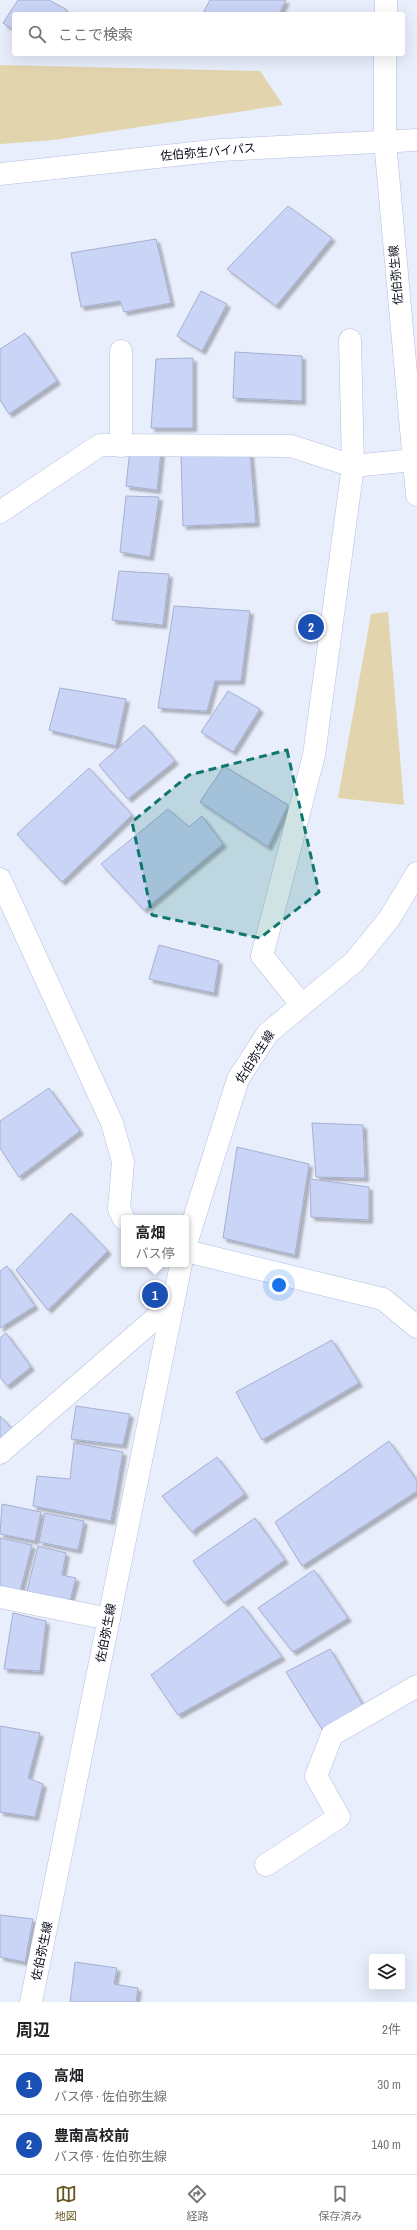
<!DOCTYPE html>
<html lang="ja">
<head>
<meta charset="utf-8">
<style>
	:root { --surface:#fff; --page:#f2f2f2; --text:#202124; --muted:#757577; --line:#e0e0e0; --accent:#665623 }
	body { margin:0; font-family:"Archivo Narrow","Noto Sans JP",sans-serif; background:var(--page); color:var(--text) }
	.controls { position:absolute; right:12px; bottom:12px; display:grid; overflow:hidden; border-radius:4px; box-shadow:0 4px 16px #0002 }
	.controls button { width:36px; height:36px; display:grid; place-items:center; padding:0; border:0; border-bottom:1px solid var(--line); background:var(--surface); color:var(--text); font:20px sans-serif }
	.you { position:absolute; left:279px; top:1285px; width:14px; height:14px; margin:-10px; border:3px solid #fff; border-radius:50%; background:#1a73e8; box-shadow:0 0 0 6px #1a73e833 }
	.badge { display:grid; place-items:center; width:26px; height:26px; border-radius:50%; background:var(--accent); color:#fff; font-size:13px; font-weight:700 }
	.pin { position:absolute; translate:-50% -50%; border:2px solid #fff; box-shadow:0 1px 4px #0006 }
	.popup { position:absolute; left:121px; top:1215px; width:68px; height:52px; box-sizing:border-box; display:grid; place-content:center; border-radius:4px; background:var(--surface); filter:drop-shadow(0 1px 3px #0005); font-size:13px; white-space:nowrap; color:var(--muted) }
	.popup b { font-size:15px; color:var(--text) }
	.popup::after { content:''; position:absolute; left:50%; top:100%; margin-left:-8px; border:8px solid transparent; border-top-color:var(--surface) }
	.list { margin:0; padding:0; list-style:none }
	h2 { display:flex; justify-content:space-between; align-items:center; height:52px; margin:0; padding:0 16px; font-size:17px }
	h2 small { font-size:13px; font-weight:400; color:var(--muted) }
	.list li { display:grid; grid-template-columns:26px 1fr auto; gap:12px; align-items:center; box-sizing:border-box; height:60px; padding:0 16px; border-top:1px solid var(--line) }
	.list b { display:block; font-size:15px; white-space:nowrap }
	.list p { margin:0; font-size:13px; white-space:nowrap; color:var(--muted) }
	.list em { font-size:13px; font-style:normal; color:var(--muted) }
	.icon { flex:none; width:22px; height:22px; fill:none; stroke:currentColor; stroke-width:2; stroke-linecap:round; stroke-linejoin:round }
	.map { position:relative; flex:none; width:417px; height:2002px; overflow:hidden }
	.search { position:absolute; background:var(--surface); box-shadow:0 4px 16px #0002; left:12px; right:12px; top:12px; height:44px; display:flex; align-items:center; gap:10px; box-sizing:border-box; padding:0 14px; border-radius:4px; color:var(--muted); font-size:15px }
	.sheet { height:172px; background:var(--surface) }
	nav { display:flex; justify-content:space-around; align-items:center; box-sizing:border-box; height:56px; border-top:1px solid var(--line); background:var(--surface); font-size:11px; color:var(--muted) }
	nav a { display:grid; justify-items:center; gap:2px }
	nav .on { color:var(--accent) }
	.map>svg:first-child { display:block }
	.green { fill:#e2d5ae }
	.building { fill:#cad4f6; stroke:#a5afd0; filter:url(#shadow) }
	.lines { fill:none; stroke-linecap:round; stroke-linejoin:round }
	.street-casing { stroke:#b4bee0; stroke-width:23 }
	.secondary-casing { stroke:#b4bee0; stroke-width:23 }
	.highway-casing { stroke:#b4bee0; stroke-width:23 }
	.street { stroke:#fff; stroke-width:22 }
	.secondary { stroke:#fff; stroke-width:22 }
	.highway { stroke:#fff; stroke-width:22 }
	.marked { fill:#0f766e; fill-opacity:0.2; stroke:#0f766e; stroke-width:3; stroke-dasharray:8 5; stroke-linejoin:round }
	.labels { text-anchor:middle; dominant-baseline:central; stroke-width:3; stroke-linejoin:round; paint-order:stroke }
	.street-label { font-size:12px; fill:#0b0e1a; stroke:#fff }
</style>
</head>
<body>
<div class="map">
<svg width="417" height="2002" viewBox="0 0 417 2002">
	<defs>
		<filter id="shadow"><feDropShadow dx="3.5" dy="3.5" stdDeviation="1" flood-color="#0004"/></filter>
	</defs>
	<rect width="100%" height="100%" fill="#e9eefc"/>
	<g class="green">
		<path d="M0,65L260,71L283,105L54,140L0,144Z"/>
		<path d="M388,612L404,805L338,798L371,614Z"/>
	</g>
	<g class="building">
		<path d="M18,0H49L67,10L64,14H14V30L3,23Z"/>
		<path d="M210,0H286L279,14H210L204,11Z"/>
		<path d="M288,206L332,238L276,306L227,269Z"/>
		<path d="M156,239L171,303L124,312L120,301L81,307L71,253Z"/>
		<path d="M201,291L227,304L202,351L177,336Z"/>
		<path d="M25,333L57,381L9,414L0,400V349Z"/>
		<path d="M235,352L302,356V401L233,398Z"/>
		<path d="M193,358V428H151L156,359Z"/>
		<path d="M130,449L161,452L157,490L126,486Z"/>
		<path d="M250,453L256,523L183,526L181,455Z"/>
		<path d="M126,496L159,497L150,557L120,552Z"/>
		<path d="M119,571L169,574L163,625L112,620Z"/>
		<path d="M174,606L250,611L241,681H215L207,711L158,708Z"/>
		<path d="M60,688L126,699L116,746L49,730Z"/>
		<path d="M228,691L260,709L233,752L201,732Z"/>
		<path d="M144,725L175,761L128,799L99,765Z"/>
		<path d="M224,766L288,805L268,847L200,802Z"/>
		<path d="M89,768L132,815L62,882L17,834Z"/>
		<path d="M168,809L189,827L202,816L223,844L144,910L101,864Z"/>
		<path d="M159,945L219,961L214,993L149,979Z"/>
		<path d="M49,1088L80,1131L19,1177L0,1148V1121Z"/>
		<path d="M312,1123L363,1125L365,1178L316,1177Z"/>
		<path d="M237,1147L309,1164L295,1255L223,1238Z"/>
		<path d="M310,1179L369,1187V1220L311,1217Z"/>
		<path d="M71,1213L108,1251L48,1310L16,1270Z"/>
		<path d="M7,1266L35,1306L0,1328V1271Z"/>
		<path d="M6,1333L31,1367L7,1386L0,1377V1338Z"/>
		<path d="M332,1340L359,1383L262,1440L236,1392Z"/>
		<path d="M76,1406L130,1414L123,1445L71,1439Z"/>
		<path d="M0,1416L16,1433L0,1447Z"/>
		<path d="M389,1441L417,1481V1491L302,1566L275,1522Z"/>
		<path d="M74,1443L123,1452L111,1521L33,1506L37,1476L70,1479Z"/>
		<path d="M217,1457L245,1494L194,1530L193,1533L162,1496Z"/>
		<path d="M2,1504L41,1512L35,1541L0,1534Z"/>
		<path d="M45,1513L84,1521L78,1550L39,1542Z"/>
		<path d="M255,1518L285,1560L224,1603L193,1561Z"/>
		<path d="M0,1538L32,1545L19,1595L0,1591Z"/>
		<path d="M38,1546L66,1553L62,1575L76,1578L69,1604L26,1595Z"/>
		<path d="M314,1570L348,1618L293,1652L258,1608Z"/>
		<path d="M243,1606L282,1657L178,1715L151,1675Z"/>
		<path d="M13,1613L46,1621L40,1671L4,1669Z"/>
		<path d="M330,1649L364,1707L323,1731L286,1672Z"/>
		<path d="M0,1726L40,1733L28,1778L43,1784L35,1817L0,1812Z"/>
		<path d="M0,1915L33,1919L25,1962L0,1957Z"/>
		<path d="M75,1962L117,1968L114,1984L138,1988L136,2002H70Z"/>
	</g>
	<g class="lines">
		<defs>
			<g id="street">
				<path d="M121,446V351"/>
				<path d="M0,512L100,445L291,446L353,466L350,340"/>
				<path d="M0,879L112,1123L123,1162L119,1209L124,1219"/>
				<path d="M301,1004L262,956L314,755L353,466L413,460"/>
				<path d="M186,1251L383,1299L417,1327"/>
				<path d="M0,1453L173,1303"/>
				<path d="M0,1597L109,1619"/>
				<path d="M266,1865L339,1817L316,1776L332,1735L417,1686"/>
			</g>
			<g id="secondary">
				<path d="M386,14V0"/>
				<path d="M385,54V141L417,495"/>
				<path d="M186,1244L238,1079L268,1033L354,962L389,919L417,873"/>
				<path d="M31,2002L181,1264"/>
			</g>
			<path id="highway" d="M0,174L221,150L417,140"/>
		</defs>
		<use href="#street" class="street-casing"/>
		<use href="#secondary" class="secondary-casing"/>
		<use href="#highway" class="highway-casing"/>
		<use href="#street" class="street"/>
		<use href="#secondary" class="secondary"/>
		<use href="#highway" class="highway"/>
	</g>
	<path class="marked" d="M287,750L319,892L260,938L152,915L132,822L189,775Z"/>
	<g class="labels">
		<g class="street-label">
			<text transform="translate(208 152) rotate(-5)">佐伯弥生バイパス</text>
			<text transform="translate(396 275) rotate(-95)">佐伯弥生線</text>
			<text transform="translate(255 1057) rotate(-57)">佐伯弥生線</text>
			<text transform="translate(106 1633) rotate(-79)">佐伯弥生線</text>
			<text transform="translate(42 1951) rotate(-78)">佐伯弥生線</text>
		</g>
	</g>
</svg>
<div class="controls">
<button><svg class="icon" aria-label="layers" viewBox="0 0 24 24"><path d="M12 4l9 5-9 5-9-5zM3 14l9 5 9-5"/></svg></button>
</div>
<div class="you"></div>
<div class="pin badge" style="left:155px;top:1295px;background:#1a4fb4">1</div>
<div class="popup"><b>高畑</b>バス停</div>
<div class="pin badge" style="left:311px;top:627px;background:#1a4fb4">2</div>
<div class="search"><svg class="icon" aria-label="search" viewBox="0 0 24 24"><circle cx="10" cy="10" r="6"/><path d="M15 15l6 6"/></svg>ここで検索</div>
</div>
<section class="sheet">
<h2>周辺<small>2件</small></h2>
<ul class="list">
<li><span class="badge" style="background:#1a4fb4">1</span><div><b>高畑</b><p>バス停 · 佐伯弥生線</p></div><em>30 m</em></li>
<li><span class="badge" style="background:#1a4fb4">2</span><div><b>豊南高校前</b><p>バス停 · 佐伯弥生線</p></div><em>140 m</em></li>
</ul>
</section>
<nav>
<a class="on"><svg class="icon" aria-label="map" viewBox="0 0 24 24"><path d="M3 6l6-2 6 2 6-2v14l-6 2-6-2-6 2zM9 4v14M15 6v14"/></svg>地図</a>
<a><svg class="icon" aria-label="directions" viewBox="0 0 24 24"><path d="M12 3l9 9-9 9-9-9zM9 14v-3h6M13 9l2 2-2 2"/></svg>経路</a>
<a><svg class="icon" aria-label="saved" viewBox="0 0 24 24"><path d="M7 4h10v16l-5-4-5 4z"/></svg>保存済み</a>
</nav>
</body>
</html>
